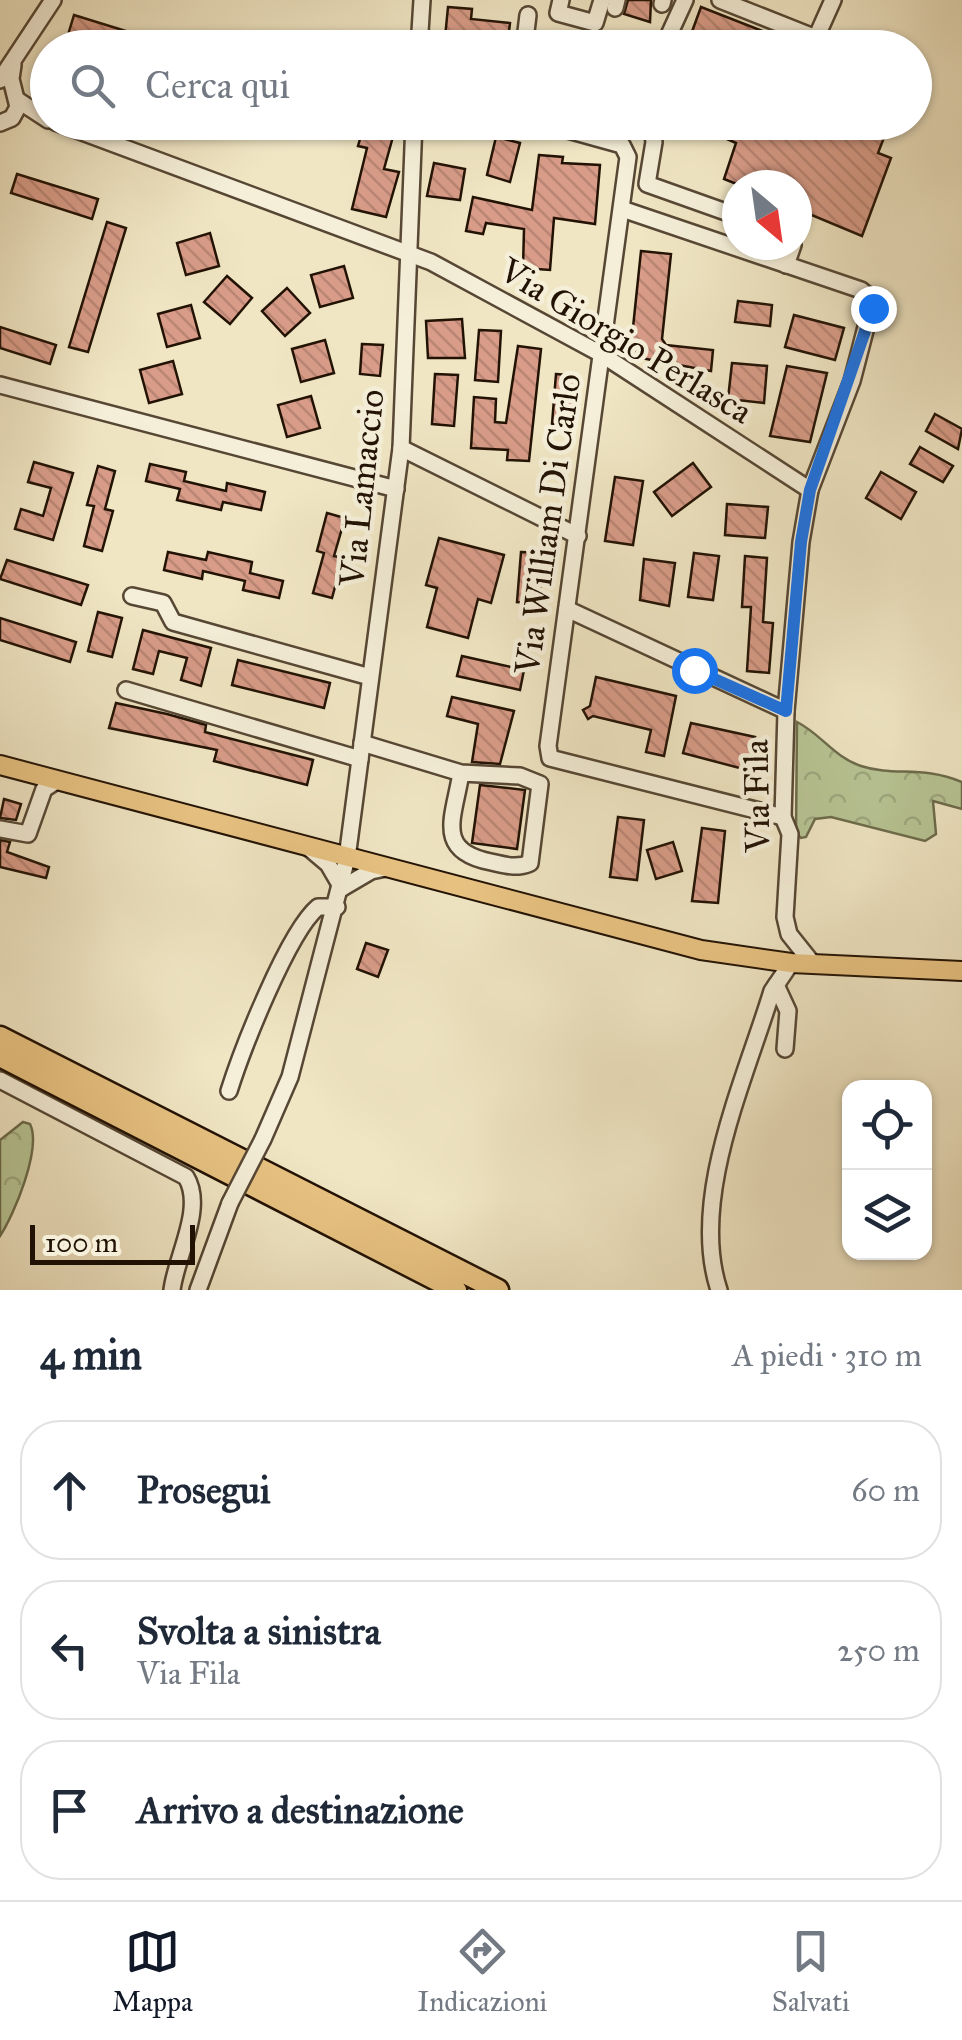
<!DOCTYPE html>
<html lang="it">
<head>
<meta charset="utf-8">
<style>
	:root { --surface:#fff; --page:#f2f2f3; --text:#1f2937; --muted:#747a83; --line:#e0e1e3; --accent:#111827 }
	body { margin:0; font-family:"IM FELL Great Primer",serif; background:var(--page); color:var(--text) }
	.controls { position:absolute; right:30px; bottom:30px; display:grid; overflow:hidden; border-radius:20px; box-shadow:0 2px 8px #0004 }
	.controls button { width:90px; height:90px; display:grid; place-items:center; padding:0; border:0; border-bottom:2px solid var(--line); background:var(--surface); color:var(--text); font:50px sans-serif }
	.compass { position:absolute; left:722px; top:170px; width:90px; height:90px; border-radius:50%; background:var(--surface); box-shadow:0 2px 8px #0004; rotate:151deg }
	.scale { position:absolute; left:30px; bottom:25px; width:165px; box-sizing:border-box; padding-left:10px; border:5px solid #221204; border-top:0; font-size:28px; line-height:35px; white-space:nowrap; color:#221204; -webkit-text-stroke:8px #f5efd9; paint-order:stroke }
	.stop { position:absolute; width:30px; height:30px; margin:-22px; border:8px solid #1a73e8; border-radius:50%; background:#fff }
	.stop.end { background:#1a73e8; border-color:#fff; box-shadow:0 2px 10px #0008 }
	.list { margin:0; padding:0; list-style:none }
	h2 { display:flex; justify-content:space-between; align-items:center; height:130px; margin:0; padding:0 40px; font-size:42px }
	h2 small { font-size:32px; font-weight:400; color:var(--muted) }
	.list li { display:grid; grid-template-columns:65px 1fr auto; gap:30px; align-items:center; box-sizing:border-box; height:140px; margin:0 20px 20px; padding:0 20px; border:2px solid var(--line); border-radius:40px }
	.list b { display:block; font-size:38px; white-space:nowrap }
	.list p { margin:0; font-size:32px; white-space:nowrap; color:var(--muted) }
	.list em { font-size:32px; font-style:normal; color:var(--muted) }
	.icon { flex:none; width:55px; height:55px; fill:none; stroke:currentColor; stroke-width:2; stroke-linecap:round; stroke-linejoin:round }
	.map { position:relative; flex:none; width:962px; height:1290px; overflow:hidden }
	.search { position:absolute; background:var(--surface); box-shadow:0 2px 8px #0004; left:30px; right:30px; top:30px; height:110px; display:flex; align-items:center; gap:25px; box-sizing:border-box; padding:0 35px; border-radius:55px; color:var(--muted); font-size:38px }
	.sheet { height:610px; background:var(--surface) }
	nav { display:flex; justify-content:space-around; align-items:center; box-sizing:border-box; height:140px; border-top:2px solid var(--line); background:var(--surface); font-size:28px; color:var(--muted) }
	nav a { display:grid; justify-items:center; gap:5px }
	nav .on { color:var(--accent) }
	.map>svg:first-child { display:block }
	.forest { fill:url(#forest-crowns); stroke:#6d6c4c; stroke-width:2.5 }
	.building { fill:url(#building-back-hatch); stroke:#221204; stroke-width:2.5 }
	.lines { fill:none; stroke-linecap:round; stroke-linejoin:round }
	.minor-casing { stroke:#564734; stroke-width:20 }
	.major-casing { stroke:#221204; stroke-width:22 }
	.highway-casing { stroke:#221204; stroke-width:25 }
	.minor { stroke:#f5efd9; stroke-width:15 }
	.major { stroke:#e8c382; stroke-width:18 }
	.highway { stroke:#e8c382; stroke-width:20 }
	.minor-bridge-casing { stroke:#564734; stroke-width:20; stroke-linecap:butt }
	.minor-bridge { stroke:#f5efd9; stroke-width:15 }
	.route { stroke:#1a73e8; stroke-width:12 }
	.labels { text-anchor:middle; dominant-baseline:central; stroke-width:9; stroke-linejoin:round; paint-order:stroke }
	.street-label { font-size:35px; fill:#221204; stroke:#f5efd9 }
</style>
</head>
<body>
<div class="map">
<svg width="962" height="1290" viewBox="0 0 962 1290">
	<defs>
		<pattern id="forest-crowns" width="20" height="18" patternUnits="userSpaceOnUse" patternTransform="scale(2.5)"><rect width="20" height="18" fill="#b8c595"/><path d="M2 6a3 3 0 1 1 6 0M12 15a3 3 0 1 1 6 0" fill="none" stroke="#9ea87f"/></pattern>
		<pattern id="building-back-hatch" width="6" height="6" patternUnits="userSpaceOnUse" patternTransform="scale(2.5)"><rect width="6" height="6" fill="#d89c88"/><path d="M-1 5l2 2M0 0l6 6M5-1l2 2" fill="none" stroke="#b98574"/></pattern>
	</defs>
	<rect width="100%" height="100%" fill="#f0e6c4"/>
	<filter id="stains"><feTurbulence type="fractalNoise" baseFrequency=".002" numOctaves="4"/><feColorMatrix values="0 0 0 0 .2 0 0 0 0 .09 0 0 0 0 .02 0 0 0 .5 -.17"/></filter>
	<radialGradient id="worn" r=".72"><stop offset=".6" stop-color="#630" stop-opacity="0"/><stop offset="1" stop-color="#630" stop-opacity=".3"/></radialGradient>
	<g class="forest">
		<path d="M797,722C821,734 834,757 861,766C895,777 922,765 962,782V809L933,801L936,834L925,841L831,817L815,819L806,837L801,838L796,833Z"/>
		<path d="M23,1122L30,1124C42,1148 14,1215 0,1236V1140Z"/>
	</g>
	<g class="building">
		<path d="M628,0H651L650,22L624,14Z"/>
		<path d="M448,7L472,9L471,19L510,23L507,48H444Z"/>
		<path d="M701,7L803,47V48H686Z"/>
		<path d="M74,15L155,40L152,48H64Z"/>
		<path d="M689,122H890L878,153L891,158L862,236L797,209V185H739L724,179L736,143Z"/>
		<path d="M364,125L394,133L384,169L399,172L386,217L352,209L367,148L358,146Z"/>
		<path d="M496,137L520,143L510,182L487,175Z"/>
		<path d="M539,155L563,157L562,163L600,165L595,224L554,218L550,270L523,268L524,229L486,223L483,234L466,231L473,197L532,210Z"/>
		<path d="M434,163L465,169L460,200L427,196Z"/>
		<path d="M17,174L98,199L92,219L11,193Z"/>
		<path d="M107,222L126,228L88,352L69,347Z"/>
		<path d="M210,233L219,266L186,275L177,243Z"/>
		<path d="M641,251L671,254L662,339L666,345L713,350L711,371L630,356Z"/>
		<path d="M344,266L353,298L320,307L311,275Z"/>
		<path d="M227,276L252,298L230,324L204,302Z"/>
		<path d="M287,288L310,313L285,336L262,311Z"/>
		<path d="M738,301L772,305L770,326L735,322Z"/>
		<path d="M191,305L200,338L167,347L158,314Z"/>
		<path d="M794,315L844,328L835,360L785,347Z"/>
		<path d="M462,319L465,358H428L426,321Z"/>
		<path d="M0,327L56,345L50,364L0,348Z"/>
		<path d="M479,330L501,331L498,382L475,380Z"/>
		<path d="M325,340L334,373L301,382L292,349Z"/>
		<path d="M362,344L383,345L380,376L360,374Z"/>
		<path d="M518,346L541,349L529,461L507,460L508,450L471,448L474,397L496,399L495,422L506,423Z"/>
		<path d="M173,361L182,394L149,403L140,370Z"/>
		<path d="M732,363L767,366L764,403L728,399Z"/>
		<path d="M787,366L827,373L810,442L770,436Z"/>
		<path d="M435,374L458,375L454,426L432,424Z"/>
		<path d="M556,374L578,376L575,426L552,424Z"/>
		<path d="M311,396L320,428L287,437L278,405Z"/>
		<path d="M935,414L962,429L958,449L926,431Z"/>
		<path d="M920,447L953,466L943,482L910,464Z"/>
		<path d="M34,462L73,473L53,540L15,529L21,509L43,516L51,488L28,482Z"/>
		<path d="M693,463L711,487L672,516L654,492Z"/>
		<path d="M150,464L186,472L184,481L226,491L227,483L265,492L261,510L223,502L221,510L177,500L180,489L146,481Z"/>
		<path d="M98,466L115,471L105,509L113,511L102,551L84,546L94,506L87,505Z"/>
		<path d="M881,472L916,492L901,519L866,498Z"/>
		<path d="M615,477L643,481L633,545L605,541Z"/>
		<path d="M727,504L768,507L765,538L725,535Z"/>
		<path d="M327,513L345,518L334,556L343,558L332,598L313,593L324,553L317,551Z"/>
		<path d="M439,538L504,555L491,603L478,599L468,638L427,627L437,588L426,585Z"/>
		<path d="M168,552L206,560L208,552L252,562L250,573L283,581L279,598L243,590L245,581L203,571L202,579L164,570Z"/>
		<path d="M521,552L543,553L539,604L517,602Z"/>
		<path d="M694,553L719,556L713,600L688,597Z"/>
		<path d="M745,556L767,558L763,622L773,623L769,673L747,671L751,607H742Z"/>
		<path d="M644,559L675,563L669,606L640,600Z"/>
		<path d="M7,560L88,585L81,605L0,579Z"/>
		<path d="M98,612L122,618L112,657L88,651Z"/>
		<path d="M0,618L76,642L70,662L0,640Z"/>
		<path d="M143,630L211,648L201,686L181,680L187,658L159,651L153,674L133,669Z"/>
		<path d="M462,656L524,670L520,690L457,676Z"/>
		<path d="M238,660L330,683L324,708L232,685Z"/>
		<path d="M596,677L676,696L664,756L646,752L651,730L593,716L588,719L583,710L590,706Z"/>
		<path d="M452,697L514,711L500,764L472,762L478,724L447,716Z"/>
		<path d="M116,703L167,714L206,725L205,732L313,760L307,785L214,761L217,750L109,728Z"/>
		<path d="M691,723L755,737L747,770L683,753Z"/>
		<path d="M480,785L525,790L517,849L472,843Z"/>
		<path d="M4,799L21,804L16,820L0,818Z"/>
		<path d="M618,817L644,820L637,880L610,877Z"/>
		<path d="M702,828L725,831L718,903L692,901Z"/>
		<path d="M0,840L10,842L7,852L49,867L46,878L0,867Z"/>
		<path d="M673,842L682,871L656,879L647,850Z"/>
		<path d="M366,943L388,950L378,977L357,969Z"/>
	</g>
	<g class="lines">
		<defs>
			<g id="minor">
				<path d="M561,0L558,13L595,23L602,0"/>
				<path d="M720,0L816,38L833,0"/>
				<path d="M662,4L663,0"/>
				<path d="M615,8L617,0"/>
				<path d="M816,38L836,48"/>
				<path d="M419,48L422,0"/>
				<path d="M524,48L528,15"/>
				<path d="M663,48L685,0"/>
				<path d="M0,80L53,0"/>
				<path d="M19,101L48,120"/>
				<path d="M55,122L431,262L601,354L810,490"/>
				<path d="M539,122L622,145L628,157L548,746L550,758L783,817"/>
				<path d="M651,122L654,142L647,184L737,216"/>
				<path d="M0,123L12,118L18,107L11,79L13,65"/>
				<path d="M622,209L861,290L873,300L852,381L810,490L801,542L786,711L783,817L790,834L785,917L789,934L813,964"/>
				<path d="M786,265L793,245"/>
				<path d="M0,385L396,489"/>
				<path d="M401,448L578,536"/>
				<path d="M132,596L163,603L173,622L370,677"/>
				<path d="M567,609L786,711"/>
				<path d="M126,690L360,759"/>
				<path d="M362,743L461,773C454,817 434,851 491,862C505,865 516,869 530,863L540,784L520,776L461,773"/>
				<path d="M0,829L28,834L44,789L58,780"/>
				<path d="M309,848L328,864L342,888"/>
				<path d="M342,888L371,871L386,868"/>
				<path d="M776,985L788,1011L785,1049"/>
				<path d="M0,1080L186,1177C205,1208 176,1256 172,1290"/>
				<path d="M229,1091C242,1050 288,932 318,907H337"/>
				<path d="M263,1139L290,1077L347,858L401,448L414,122"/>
				<path d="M198,1290L230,1203"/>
				<path d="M719,1290C689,1199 745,1080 772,991L791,963"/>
			</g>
			<path id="major" d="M0,765L701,950L791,963L962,971"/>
			<g id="highway">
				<path d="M0,1037L498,1290"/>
				<path d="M0,1056L456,1290"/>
			</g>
		</defs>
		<use href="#minor" class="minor-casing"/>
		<use href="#major" class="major-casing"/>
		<use href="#highway" class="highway-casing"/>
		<use href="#minor" class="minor"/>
		<use href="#major" class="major"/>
		<use href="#highway" class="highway"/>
		<defs>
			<path id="minor-bridge" d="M230,1203L263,1139"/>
		</defs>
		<use href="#minor-bridge" class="minor-bridge-casing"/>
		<use href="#minor-bridge" class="minor-bridge"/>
	</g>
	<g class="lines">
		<path class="route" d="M694,670L786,711L801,542L810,490L873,308"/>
	</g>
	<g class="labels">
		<g class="street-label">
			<text transform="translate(626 341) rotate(31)">Via Giorgio Perlasca</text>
			<text transform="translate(362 488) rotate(-84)">Via Lamaccio</text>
			<text transform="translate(548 524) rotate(-82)">Via William Di Carlo</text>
			<text transform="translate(757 796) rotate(-91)">Via Fila</text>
		</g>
	</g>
	<rect width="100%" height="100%" filter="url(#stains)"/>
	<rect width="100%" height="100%" fill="url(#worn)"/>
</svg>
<div class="controls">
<button><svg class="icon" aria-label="locate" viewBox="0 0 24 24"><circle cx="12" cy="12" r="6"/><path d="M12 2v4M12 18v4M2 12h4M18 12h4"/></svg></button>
<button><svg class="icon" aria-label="layers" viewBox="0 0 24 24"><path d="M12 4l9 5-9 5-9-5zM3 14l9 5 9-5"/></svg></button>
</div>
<svg class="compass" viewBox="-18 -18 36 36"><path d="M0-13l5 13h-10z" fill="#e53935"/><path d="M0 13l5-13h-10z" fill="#747a83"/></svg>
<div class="scale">100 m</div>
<div class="stop" style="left:694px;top:670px"></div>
<div class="stop end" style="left:873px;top:308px"></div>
<div class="search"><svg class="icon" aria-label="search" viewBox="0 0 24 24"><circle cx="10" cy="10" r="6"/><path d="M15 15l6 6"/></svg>Cerca qui</div>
</div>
<section class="sheet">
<h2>4 min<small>A piedi · 310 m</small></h2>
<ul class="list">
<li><svg class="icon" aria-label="ahead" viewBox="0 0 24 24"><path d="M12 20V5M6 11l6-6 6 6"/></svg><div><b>Prosegui</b></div><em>60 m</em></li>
<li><svg class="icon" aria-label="left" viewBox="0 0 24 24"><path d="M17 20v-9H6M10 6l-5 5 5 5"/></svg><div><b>Svolta a sinistra</b><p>Via Fila</p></div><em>250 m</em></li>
<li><svg class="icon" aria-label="arrive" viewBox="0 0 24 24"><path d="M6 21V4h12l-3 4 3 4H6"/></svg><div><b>Arrivo a destinazione</b></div></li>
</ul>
</section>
<nav>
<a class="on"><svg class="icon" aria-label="map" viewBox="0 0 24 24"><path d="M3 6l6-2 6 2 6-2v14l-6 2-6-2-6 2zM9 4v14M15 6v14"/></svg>Mappa</a>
<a><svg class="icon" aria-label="directions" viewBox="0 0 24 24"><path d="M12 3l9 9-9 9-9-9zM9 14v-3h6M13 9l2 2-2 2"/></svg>Indicazioni</a>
<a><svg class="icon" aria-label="saved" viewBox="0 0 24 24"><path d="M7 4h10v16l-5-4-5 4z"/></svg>Salvati</a>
</nav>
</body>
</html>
